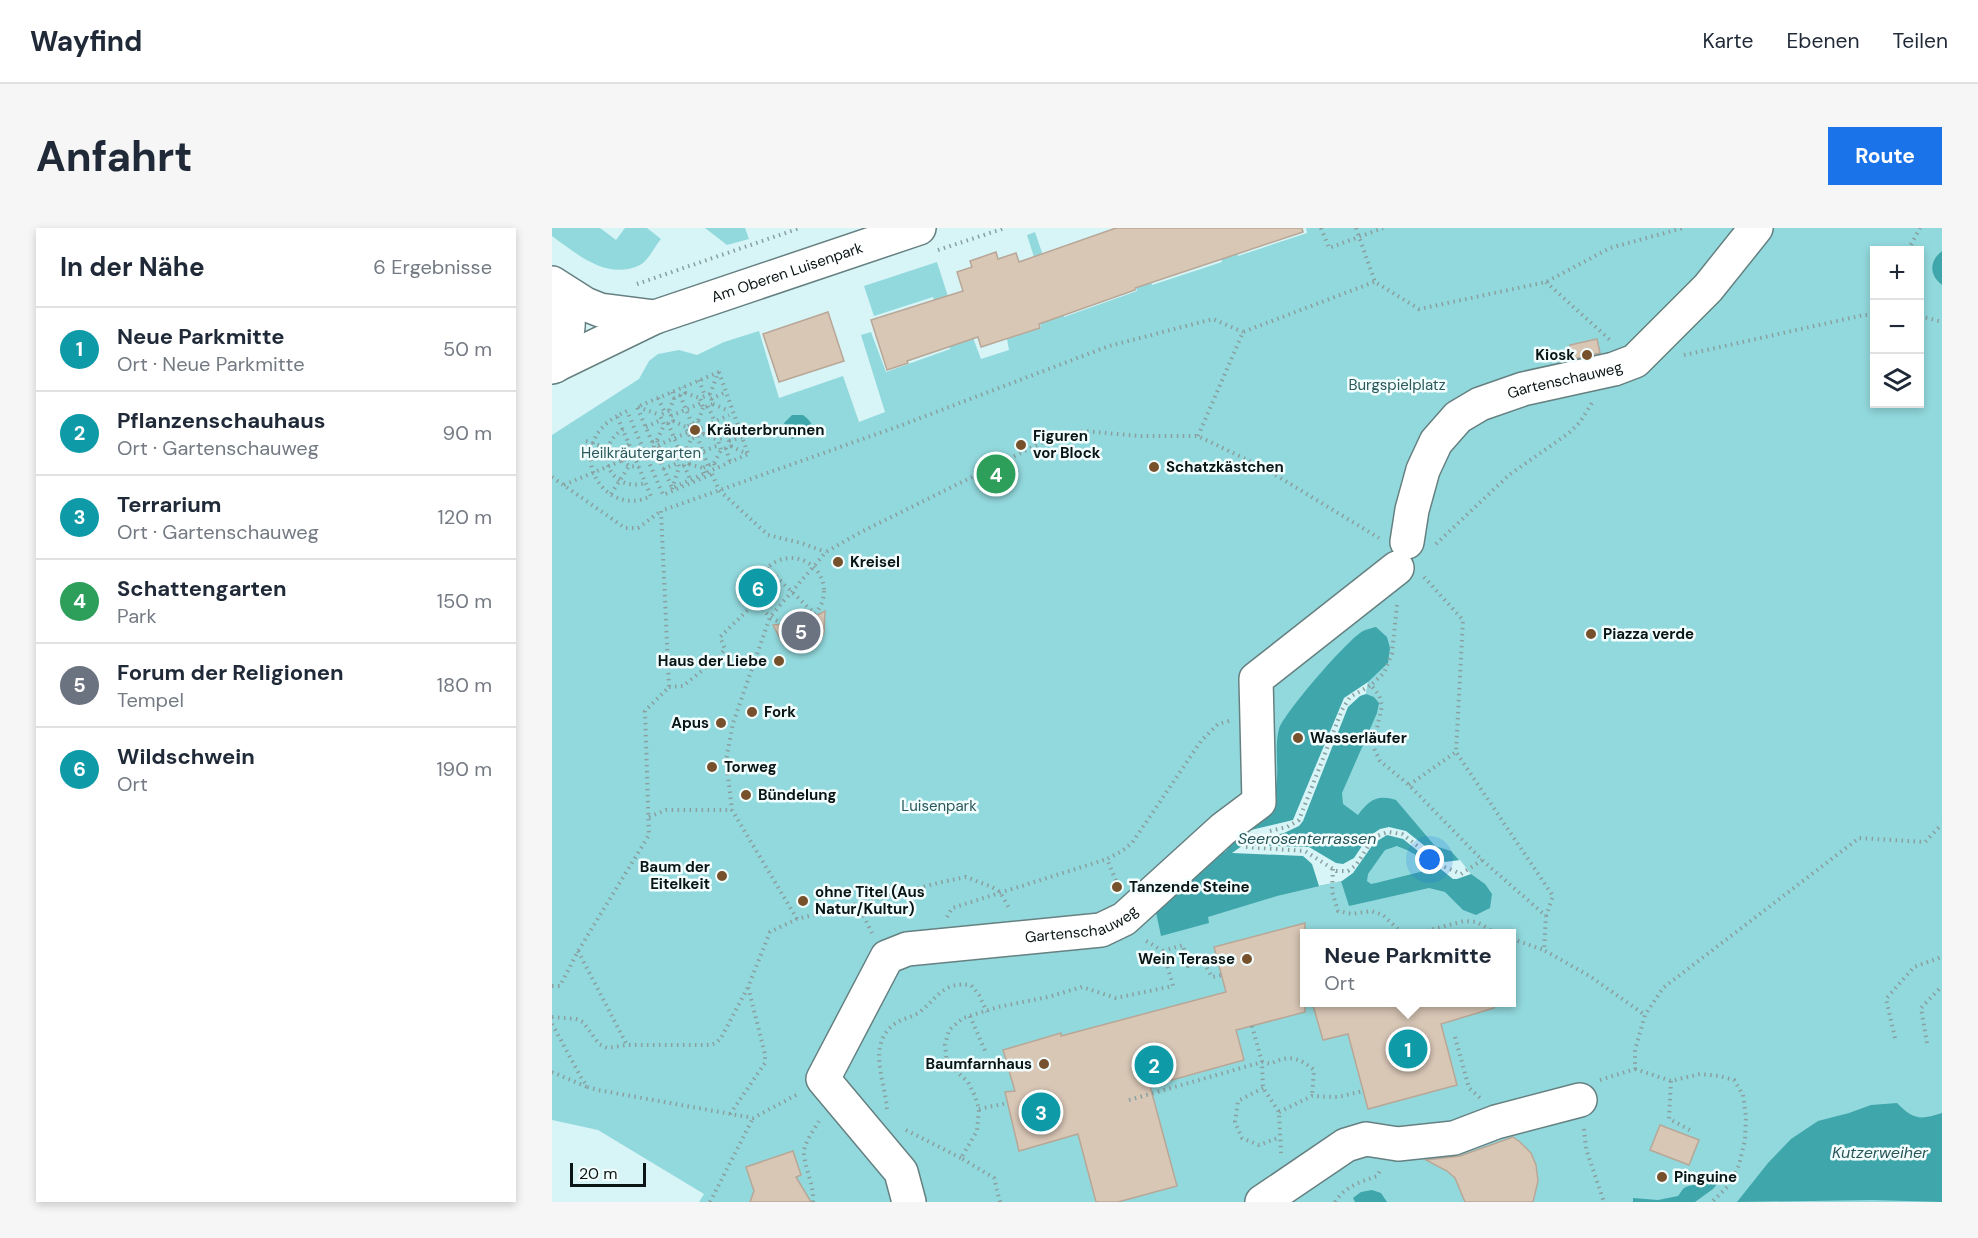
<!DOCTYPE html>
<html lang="de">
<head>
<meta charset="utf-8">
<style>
	:root { --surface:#fff; --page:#f6f6f7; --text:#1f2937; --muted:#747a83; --line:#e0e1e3; --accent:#1a73e8 }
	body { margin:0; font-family:"DM Sans",sans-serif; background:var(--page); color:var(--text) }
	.controls { position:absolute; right:18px; top:18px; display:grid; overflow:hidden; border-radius:0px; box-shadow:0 3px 9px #0003 }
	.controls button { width:54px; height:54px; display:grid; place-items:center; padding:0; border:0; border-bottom:2px solid var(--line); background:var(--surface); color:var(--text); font:30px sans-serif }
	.scale { position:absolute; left:18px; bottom:15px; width:76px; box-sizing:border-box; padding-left:6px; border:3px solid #0a1515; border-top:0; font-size:16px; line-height:21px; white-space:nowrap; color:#0a1515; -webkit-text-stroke:4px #f2fefe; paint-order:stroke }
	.you { position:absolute; left:878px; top:632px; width:21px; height:21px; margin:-15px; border:4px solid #fff; border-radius:50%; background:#1a73e8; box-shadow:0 0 0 9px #1a73e833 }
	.badge { display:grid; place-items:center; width:39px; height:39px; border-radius:50%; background:var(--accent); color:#fff; font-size:20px; font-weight:700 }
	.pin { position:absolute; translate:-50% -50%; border:3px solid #fff; box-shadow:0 2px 6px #0006 }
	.popup { position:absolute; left:748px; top:701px; width:216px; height:78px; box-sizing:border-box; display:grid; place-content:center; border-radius:0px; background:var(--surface); filter:drop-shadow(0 2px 4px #0005); font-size:20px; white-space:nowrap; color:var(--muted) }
	.popup b { font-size:22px; color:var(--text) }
	.popup::after { content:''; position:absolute; left:50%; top:100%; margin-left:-12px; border:12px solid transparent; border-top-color:var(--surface) }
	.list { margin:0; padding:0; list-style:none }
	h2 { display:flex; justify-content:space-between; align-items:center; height:78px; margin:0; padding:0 24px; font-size:26px }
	h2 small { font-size:20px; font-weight:400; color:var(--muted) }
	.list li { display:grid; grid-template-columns:39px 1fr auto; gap:18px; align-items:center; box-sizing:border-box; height:84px; padding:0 24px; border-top:2px solid var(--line) }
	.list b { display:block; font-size:22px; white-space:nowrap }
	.list p { margin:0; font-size:20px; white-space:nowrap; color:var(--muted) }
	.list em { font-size:20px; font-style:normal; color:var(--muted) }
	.icon { flex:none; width:33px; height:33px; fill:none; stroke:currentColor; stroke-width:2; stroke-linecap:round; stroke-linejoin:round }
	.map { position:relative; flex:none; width:1390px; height:974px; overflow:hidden; border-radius:0px }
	header { display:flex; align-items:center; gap:36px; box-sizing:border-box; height:84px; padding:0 30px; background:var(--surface); border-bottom:2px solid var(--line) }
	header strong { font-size:28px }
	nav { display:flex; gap:33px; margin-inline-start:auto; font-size:21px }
	.intro { display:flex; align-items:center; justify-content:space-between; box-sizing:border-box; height:144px; padding:0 36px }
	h1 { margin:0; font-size:42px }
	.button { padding:15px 27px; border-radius:0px; background:var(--accent); color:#fff; font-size:21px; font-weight:700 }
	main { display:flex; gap:36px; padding:0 36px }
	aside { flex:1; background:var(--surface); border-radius:0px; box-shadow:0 3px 9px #0003 }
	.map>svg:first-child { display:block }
	.green { fill:#92d9dd; fill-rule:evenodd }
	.water { fill:#3fa6ab; fill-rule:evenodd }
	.pier { fill:#d7f4f6 }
	.building { fill:#d9c7b6; stroke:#b8a797; stroke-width:1.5 }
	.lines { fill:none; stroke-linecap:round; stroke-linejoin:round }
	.minor-casing { stroke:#668081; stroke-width:36 }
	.path { stroke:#899fa0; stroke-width:4; stroke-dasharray:1.5 4.5; stroke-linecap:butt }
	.minor { stroke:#fff; stroke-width:33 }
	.poi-dot { fill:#76512c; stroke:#f2fefe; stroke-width:2 }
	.labels { text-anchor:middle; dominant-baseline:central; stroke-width:5; stroke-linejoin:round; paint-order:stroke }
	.street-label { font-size:15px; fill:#0a1515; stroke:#f2fefe }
	.poi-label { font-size:15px; font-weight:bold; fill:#0a1515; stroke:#f2fefe; text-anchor:start }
	.park-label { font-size:15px; fill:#2b585a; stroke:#f2fefe }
	.water-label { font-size:16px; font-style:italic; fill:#285558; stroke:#f2fefe }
</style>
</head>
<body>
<header>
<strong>Wayfind</strong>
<nav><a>Karte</a><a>Ebenen</a><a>Teilen</a></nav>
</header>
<div class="intro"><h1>Anfahrt</h1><a class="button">Route</a></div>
<main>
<aside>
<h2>In der Nähe<small>6 Ergebnisse</small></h2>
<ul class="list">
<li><span class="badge" style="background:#0f9aa8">1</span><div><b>Neue Parkmitte</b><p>Ort · Neue Parkmitte</p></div><em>50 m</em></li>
<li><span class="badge" style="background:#0f9aa8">2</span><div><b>Pflanzenschauhaus</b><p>Ort · Gartenschauweg</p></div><em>90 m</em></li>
<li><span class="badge" style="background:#0f9aa8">3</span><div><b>Terrarium</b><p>Ort · Gartenschauweg</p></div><em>120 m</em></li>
<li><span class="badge" style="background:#2e9e5b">4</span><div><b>Schattengarten</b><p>Park</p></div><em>150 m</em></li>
<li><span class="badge" style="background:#6b7280">5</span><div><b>Forum der Religionen</b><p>Tempel</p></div><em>180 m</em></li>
<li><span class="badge" style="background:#0f9aa8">6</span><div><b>Wildschwein</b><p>Ort</p></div><em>190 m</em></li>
</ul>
</aside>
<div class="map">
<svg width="1390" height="974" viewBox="0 0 1390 974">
	<rect width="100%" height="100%" fill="#d7f4f6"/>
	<g class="green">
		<path d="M0,0H48L64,12L73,0H95L109,11C103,18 96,33 88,37C55,53 25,26 0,8Z"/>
		<path d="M153,0H193L197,11L175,17Z"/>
		<path d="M565,0H581L600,57L670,34L662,0H676L686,28L755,5L754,0H1390V974H147L152,966L46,902L0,892V207L87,151L97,133L106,126L127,122L145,127L172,114L207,103L227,170L291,148L307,194L333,184L309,107L319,104L334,144L398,121L381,69L322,88L312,58L385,34L399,78L408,75L429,131L457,122L455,111L489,100L488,94L501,89L475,7L483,4L512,89L585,63ZM1322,22H1368V176H1322ZM752,706H960V774H752Z"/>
	</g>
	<g class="water">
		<path d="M1390,23V57C1377,47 1377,33 1390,23Z"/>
		<path d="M240,187H251C257,192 262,195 259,203L240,211L236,207L242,204V198L240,196L234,199L232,195Z"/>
		<path d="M824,399L835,409L838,420L836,435L816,454L814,466L822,469L827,475L825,485L790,565L791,576L806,587C817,572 825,566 844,572L883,618L899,623L919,646L933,656L940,666L938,680L924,687L911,682L893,664L877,660L797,678L789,653L725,668L656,689L657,695L609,708L604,684L664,626L673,624L721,569C730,548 721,523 727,501C732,485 796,411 811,403C815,401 820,400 824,399ZM845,618C857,623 873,628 872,643L824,655L819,656L815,653L816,646L833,622Z"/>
		<path d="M1345,875C1361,892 1369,892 1390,885V974L1321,972L1185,974L1216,935L1239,911L1266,893L1297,885L1319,877Z"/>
		<path d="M1152,951H1158L1165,956L1161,961L1143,974H1081V970L1106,972L1126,968C1128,966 1129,963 1131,961C1136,956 1143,959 1152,951Z"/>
		<path d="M820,962L829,965L835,974H803L801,970L809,964Z"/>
	</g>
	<path class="pier" d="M816,454L814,466L808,468L796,479L751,593L747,598L732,605L698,613L697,617L757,619L784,635L791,636L802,630L816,609L828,601L837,599L854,603L893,634L908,632L919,646L905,651H901L851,611L835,607L822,615L801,645L790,653L767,658L760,636L751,628L680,625L697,613L695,600L699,602L741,592L792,470Z"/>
	<g class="building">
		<path d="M564,0H750L751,4L583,60V62L487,96L488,100L429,119L426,109L355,133L356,135L335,142L319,92L411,63L405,44L420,39L418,33L444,24L446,31L464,25L467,34Z"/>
		<path d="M276,84L292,133L227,154L211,106Z"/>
		<path d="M1045,111L1048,125L1021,131L1018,117Z"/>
		<path d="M273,383L272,404L269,412L257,422H242L235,419L230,414L221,397L250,395Z"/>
		<path d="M753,695V784L684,802L692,832L598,858L625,958L566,974H544L526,906L467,923L453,864L463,863L451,822L509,805V808L674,764L662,719Z"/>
		<path d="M760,774H942V780L889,796L905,857L816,881L796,806L771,812Z"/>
		<path d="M1108,897L1147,912L1137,937L1098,922Z"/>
		<path d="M961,909L968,914L979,925L984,937L986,953L981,974H913L903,950L895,943L874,932L908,928Z"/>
		<path d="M241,923L249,947L244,949L259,974H198L202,963L194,939Z"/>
	</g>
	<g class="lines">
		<defs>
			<g id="minor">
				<path d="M0,55L33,76L48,82L103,89"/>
				<path d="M3,138C17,107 20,96 12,63"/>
				<path id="s1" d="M0,139L103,89L367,0"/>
				<path id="s2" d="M855,314L860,282L871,242L884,214L906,189L928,176L971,161L1062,141L1083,133L1156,60L1204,0"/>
				<path id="s3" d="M357,974L349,944L271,851L335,729L355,721L549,702L572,691L671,601L707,574L704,451L845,340"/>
				<path d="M710,974L794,917L814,911L846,916L902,910L944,894L1028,872"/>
			</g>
		</defs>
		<use href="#minor" class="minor-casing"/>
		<g class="path">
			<path d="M769,0L777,20L831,0"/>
			<path d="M804,0L823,54L867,81L994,54L1058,20L1131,0"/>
			<path d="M386,22L453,0"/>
			<path d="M1356,22L1368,0"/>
			<path d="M994,54L1058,112"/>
			<path d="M85,56L248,0"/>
			<path d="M1368,88L1390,94"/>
			<path d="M1132,127L1312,87H1322"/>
			<path d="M167,144L85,179L120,260L196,226"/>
			<path d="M167,144L196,226"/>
			<path d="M147,152L153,168"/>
			<path d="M120,164L122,170L133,165L131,159"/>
			<path d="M133,165L148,170"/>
			<path d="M158,166L148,170L151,180L161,176L158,166L166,145"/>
			<path d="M128,167L140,196"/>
			<path d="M106,170L113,185"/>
			<path d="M159,171L174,164"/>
			<path d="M161,176L175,182"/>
			<path d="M156,178L170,210"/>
			<path d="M86,179L108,187"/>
			<path d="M117,183L108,187L112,197L121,193L117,183L122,170"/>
			<path d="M65,188C9,220 52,292 99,268L65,188L75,183L111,267L160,246"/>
			<path d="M119,188L149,175"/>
			<path d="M121,193L134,199"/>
			<path d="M146,193L151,206L139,211L134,199L146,193L151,180"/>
			<path d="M116,195L129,227"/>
			<path d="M94,199L109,192"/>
			<path d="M149,200L177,187"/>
			<path d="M71,201C39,222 58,265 93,255"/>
			<path d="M151,206L166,212"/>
			<path d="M145,208L156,238"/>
			<path d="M175,208L166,212L169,222L179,218L175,208L178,192"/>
			<path d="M646,208L691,104L822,54"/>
			<path d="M105,212L112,197"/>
			<path d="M34,213L70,225"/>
			<path d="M177,213L190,209"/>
			<path d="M100,214L105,212L108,222L104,224"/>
			<path d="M77,216L72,222L71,233L77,238L87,239"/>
			<path d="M106,217L137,204"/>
			<path d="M179,218L195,226"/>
			<path d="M174,220L178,234"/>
			<path d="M108,222L124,229"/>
			<path d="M133,225L124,229L127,239L137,236L133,225L139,211"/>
			<path d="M135,230L167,217"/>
			<path d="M162,235L169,222"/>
			<path d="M137,236L151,240"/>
			<path d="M132,237L138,251"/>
			<path d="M111,241L126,235"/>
			<path d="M153,245L151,240L162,235L164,240"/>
			<path d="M160,246L167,262L216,307L249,315L274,324"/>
			<path d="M0,249L73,300H86L109,283"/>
			<path d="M12,257L102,219"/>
			<path d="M120,261L127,239"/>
			<path d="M59,266L77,238"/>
			<path d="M884,316L957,247L1017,205L1028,194L1040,175"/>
			<circle cx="239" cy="363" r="33"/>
			<path d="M215,340L263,386"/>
			<path d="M872,349L911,392L904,524L1001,668L994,688"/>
			<path d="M845,377L840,425L832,445L819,457L827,467L830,478L821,518L828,533L857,557L930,632L994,688L992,722L1039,749L1093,787"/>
			<path d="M117,459L131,458L167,429L173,421L168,409L207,371"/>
			<path d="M857,557L904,524"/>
			<path d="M97,589L114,582H180"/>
			<path d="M718,603L735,599L747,592L790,482L798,469L819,457"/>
			<path d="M694,619L753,623L784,643H796L804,637L822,609L836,604L850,606L893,639L909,646L930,632"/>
			<path d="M781,641L780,663L786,683L800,686L819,683L831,687L847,702L861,706"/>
			<path d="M566,658L555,631L570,623L580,615L649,513L666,496L677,493"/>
			<path d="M306,677L320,705"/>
			<path d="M395,689L400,680L555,631"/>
			<path d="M245,691L180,582L174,532L181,495L218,389L274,324L309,304L499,210L532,203L588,208H646L712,240L827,310"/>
			<path d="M863,706L912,693L925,694L945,706"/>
			<path d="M960,711L992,722"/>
			<path d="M26,723L75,817"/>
			<path d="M611,723L631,717L636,738L651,733L660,749L670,747"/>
			<path d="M0,758H8L26,723L97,607L93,483L117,459L109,283L350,197L557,118L661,91L691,104"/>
			<path d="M418,788L434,825"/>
			<path d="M0,789L24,791L31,794L47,816L55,820L75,817H158L164,815L169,810L196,759"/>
			<path d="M0,796L30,851L36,859L46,862L201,890L248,865"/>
			<path d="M700,798L710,834L711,860L727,884L729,925"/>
			<path d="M903,809L917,860L928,870"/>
			<path d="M1343,810L1334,771L1362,739L1390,729"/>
			<path d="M1375,815L1369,780L1390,758"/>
			<path d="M1083,841L1119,853L1148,846L1167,848L1182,852L1191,867L1194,889L1193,912L1187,937L1177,957L1160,974"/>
			<path d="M0,844L35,859"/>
			<path d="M1048,852L1083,841V822L1093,787L1111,760L1307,610L1373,614L1390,596"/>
			<path d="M1119,853L1117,891L1138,902"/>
			<path d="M711,860L686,873L683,894L690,910L707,917L728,909"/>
			<path d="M577,872L710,834L719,836C736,826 748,830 762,842L760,868"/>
			<path d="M335,881C333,853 314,815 344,795C351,790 362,789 369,783C388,767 391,754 419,757L427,767L435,784"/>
			<path d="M427,881L456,875"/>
			<path d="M727,884L760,868L786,869L811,863"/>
			<path d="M178,886L213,835V826L196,759L218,704L245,691L386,655L414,649L440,659L448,664L457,680L456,682"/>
			<path d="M1032,901L1034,921L1052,974"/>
			<path d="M354,902L409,930"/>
			<path d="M158,974L201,890"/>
			<path d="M261,974C262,957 254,944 252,927C251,916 262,902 267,893"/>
			<path d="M448,974L442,950L409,930L425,903L427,881L423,868L416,854L395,835L393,817L397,802L411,790L446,779L496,769L530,759L564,770L621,758L611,723L591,711"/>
			<path d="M783,974C793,958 809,954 825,948L829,941"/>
		</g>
		<use href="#minor" class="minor"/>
	</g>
	<g class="poi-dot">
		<circle cx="1035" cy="127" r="6"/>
		<circle cx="143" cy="202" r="6"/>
		<circle cx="469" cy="217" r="6"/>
		<circle cx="602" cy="239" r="6"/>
		<circle cx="286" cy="334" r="6"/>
		<circle cx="1039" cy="406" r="6"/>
		<circle cx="227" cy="433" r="6"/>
		<circle cx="200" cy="484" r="6"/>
		<circle cx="169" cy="495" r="6"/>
		<circle cx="746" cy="510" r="6"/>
		<circle cx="160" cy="539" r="6"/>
		<circle cx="194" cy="567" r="6"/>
		<circle cx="170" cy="648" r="6"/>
		<circle cx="565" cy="659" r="6"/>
		<circle cx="251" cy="673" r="6"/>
		<circle cx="695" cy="731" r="6"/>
		<circle cx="492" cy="836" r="6"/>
		<circle cx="1110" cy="949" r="6"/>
	</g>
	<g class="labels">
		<g class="street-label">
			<text stroke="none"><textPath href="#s1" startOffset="254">Am Oberen Luisenpark</textPath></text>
			<text stroke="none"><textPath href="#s2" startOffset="252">Gartenschauweg</textPath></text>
			<text stroke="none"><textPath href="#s3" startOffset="489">Gartenschauweg</textPath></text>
		</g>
		<g class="poi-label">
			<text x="1023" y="127" text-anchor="end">Kiosk</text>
			<text x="155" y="202">Kräuterbrunnen</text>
			<text x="481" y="208">Figuren<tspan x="481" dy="17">vor Block</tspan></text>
			<text x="614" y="239">Schatzkästchen</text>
			<text x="298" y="334">Kreisel</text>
			<text x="1051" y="406">Piazza verde</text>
			<text x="215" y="433" text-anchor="end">Haus der Liebe</text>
			<text x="212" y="484">Fork</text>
			<text x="157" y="495" text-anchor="end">Apus</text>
			<text x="758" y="510">Wasserläufer</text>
			<text x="172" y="539">Torweg</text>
			<text x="206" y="567">Bündelung</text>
			<text x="158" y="639" text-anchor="end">Baum der<tspan x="158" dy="17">Eitelkeit</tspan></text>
			<text x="577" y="659">Tanzende Steine</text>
			<text x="263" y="664">ohne Titel (Aus<tspan x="263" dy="17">Natur/Kultur)</tspan></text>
			<text x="683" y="731" text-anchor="end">Wein Terasse</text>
			<text x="480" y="836" text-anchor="end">Baumfarnhaus</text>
			<text x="1122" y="949">Pinguine</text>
		</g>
		<g class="park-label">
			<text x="845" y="157">Burgspielplatz</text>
			<text x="89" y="225">Heilkräutergarten</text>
			<text x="387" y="578">Luisenpark</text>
		</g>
		<g class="water-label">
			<text x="755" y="610">Seerosenterrassen</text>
			<text x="1328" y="924">Kutzerweiher</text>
		</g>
	</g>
</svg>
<div class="controls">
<button>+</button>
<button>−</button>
<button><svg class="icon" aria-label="layers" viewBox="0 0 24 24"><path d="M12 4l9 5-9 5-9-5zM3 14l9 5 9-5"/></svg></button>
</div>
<div class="scale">20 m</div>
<div class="you"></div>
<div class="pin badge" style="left:856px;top:821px;background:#0f9aa8">1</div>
<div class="popup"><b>Neue Parkmitte</b>Ort</div>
<div class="pin badge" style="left:602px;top:837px;background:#0f9aa8">2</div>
<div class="pin badge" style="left:489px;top:884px;background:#0f9aa8">3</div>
<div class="pin badge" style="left:444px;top:246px;background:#2e9e5b">4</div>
<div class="pin badge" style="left:249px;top:403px;background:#6b7280">5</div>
<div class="pin badge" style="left:206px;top:360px;background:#0f9aa8">6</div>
</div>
</main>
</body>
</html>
